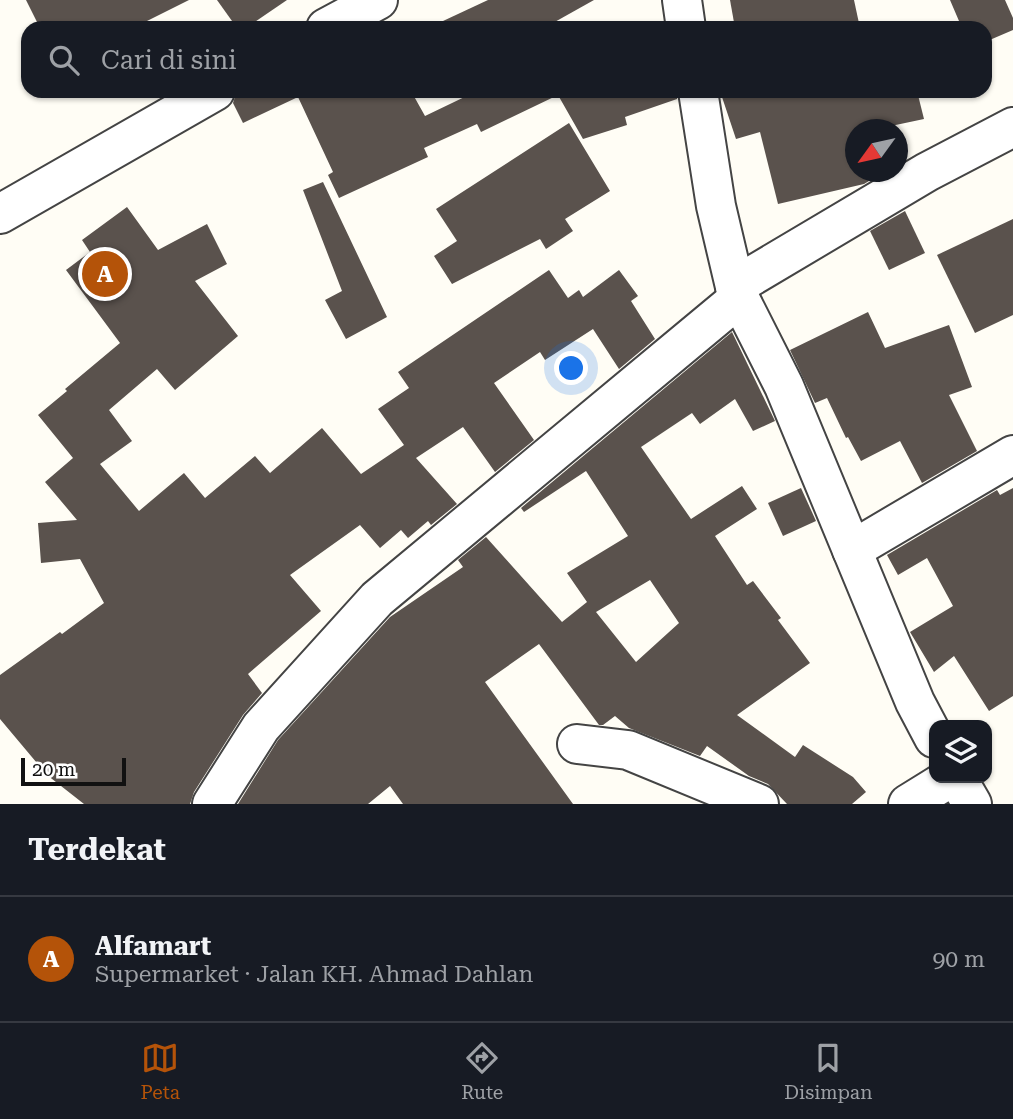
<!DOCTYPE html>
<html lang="id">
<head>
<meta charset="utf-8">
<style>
	:root { --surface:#171b24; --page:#20242c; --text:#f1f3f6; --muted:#9ea1a6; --line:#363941; --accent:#b45309 }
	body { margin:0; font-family:"Roboto Serif",serif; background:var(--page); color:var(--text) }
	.controls { position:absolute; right:21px; bottom:21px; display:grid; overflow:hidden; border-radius:14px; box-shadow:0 2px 5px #0004 }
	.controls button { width:63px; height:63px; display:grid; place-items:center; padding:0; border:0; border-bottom:2px solid var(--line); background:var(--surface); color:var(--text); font:35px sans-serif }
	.compass { position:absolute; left:845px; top:119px; width:63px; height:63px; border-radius:50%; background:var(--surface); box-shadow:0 2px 5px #0004; rotate:237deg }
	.scale { position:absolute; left:21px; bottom:18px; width:105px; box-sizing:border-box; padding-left:7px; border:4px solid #111; border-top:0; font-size:19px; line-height:24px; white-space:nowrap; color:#111; -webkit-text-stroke:5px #fff; paint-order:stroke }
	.you { position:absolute; left:572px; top:369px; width:24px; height:24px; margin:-18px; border:5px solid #fff; border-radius:50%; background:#1a73e8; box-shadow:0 0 0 10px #1a73e833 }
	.badge { display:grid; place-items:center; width:46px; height:46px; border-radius:50%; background:var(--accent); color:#fff; font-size:23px; font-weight:700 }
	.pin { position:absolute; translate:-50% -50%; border:4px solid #fff; box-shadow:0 2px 7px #0006 }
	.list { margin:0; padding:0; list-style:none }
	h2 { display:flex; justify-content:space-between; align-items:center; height:91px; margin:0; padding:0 28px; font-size:30px }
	h2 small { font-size:23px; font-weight:400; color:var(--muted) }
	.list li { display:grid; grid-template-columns:46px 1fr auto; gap:21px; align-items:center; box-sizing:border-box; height:126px; padding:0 28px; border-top:2px solid var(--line) }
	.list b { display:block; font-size:26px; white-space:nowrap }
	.list p { margin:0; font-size:23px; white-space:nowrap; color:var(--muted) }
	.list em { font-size:23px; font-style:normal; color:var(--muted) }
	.icon { flex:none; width:38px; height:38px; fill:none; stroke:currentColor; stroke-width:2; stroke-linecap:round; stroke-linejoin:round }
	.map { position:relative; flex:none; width:1013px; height:804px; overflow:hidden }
	.search { position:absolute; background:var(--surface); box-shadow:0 2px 5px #0004; left:21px; right:21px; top:21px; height:77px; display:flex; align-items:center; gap:18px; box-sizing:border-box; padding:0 24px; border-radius:21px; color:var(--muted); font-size:26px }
	.sheet { height:217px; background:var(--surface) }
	nav { display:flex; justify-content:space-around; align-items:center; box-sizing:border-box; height:98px; border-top:2px solid var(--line); background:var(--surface); font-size:19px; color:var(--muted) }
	nav a { display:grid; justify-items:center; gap:4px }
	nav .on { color:var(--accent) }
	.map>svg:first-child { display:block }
	.building { fill:#5a524d; fill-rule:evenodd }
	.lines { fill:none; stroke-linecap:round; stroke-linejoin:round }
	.minor-casing { stroke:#444; stroke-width:42 }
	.minor { stroke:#fff; stroke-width:38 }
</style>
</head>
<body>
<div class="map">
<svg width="1013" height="804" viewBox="0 0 1013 804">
	<rect width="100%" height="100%" fill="#fffdf5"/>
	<g class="building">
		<path d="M26,0H189L133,28H40Z"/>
		<path d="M217,0H287L246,28H237Z"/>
		<path d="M488,0H594L544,28H428Z"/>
		<path d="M730,0H854L860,28H735Z"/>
		<path d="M950,0H1005L1013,18V30L985,42V28H962Z"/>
		<path d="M237,91H411L425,116L477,91H677V99L625,117L627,125L583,139L558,95L481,132L477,124L424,148L428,157L339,198L328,175L333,172L298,97L243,123L233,103Z"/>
		<path d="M720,91H917L924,119L872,130H856V172H867L869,181L864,184L778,204L760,132L736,139Z"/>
		<path d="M569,123L610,191L565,219L573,231L546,249L540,239L452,284L434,256L457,241L436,209Z"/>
		<path d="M323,182L387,317L346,339L325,300L342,291L303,190Z"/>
		<path d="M127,207L158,250L207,224L227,264L195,281L238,336L175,390L157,369L109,410L132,441L100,464L139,511L184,473L205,498L255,456L270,473L322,428L361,474L404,445L378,409L409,388L398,372L549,270L568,298L579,290L583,297L619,270L638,296L631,301L655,339L619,369L593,329L545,360L540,352L494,383L534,440L495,472L463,427L416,458L457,504L431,525L428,521L408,538L401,530L380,548L360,525L290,575L321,611L248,674L262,693L243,715L194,792L190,804H84L47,775L0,719V675L60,632L62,634L104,603L80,559L41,563L38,523L77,520L45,482L73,458L38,415L67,391L65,389L120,343L66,270L90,252L82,240Z"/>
		<path d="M905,211L925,253L889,270L870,231Z"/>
		<path d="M1013,219V315L975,333L937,255Z"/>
		<path d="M868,312L885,348L949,325L972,387L949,395L977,451L922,483L900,441L861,461L848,437L846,438L827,398L815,403L790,350Z"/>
		<path d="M732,332L775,421L753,431L735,399L700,424L692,413L641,447L691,519L742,486L757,509L715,536L747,585L753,581L781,618L778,620L810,663L737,715L795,757L803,745L853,777L866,792L852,804H787L768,784L749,776L707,746L700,756L629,728L615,716L603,725H599L539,644L485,682L573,804H403L390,786L368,804H238L278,740L390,617L463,567L458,560L486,537L562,622L587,602L567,573L628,536L586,471L524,512L521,508ZM650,580L679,623L636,662L596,612Z"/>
		<path d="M801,488L816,521L783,536L768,503Z"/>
		<path d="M1013,488V696L989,711L954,656L934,672L910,632L953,606L927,558L898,575L887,555L997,490L1000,495Z"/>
	</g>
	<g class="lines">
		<defs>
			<g id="minor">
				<path d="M682,0L686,28"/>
				<path d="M326,28L378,0"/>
				<path d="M698,91L716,206L736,291L784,386L915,702L934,738"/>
				<path d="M0,214L215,91"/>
				<path d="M735,286L927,172L1013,127"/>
				<path d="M852,550L1013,455"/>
				<path d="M577,744L628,750L759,804"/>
				<path d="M957,778L972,804"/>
				<path d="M212,804L261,727L377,599L739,298"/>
				<path d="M908,804L950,778"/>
			</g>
		</defs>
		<use href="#minor" class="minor-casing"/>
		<use href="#minor" class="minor"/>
	</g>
</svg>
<div class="controls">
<button><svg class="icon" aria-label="layers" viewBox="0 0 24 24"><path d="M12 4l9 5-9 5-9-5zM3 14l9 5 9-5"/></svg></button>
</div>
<svg class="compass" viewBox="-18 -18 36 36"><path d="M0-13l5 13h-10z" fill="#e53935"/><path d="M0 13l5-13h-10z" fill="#9ea1a6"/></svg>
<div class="scale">20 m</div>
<div class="you"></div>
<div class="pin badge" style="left:105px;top:274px">A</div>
<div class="search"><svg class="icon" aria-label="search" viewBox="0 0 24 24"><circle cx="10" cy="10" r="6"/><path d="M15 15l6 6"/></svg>Cari di sini</div>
</div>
<section class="sheet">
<h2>Terdekat<small></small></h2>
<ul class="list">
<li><span class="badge">A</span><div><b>Alfamart</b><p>Supermarket · Jalan KH. Ahmad Dahlan</p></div><em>90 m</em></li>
</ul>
</section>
<nav>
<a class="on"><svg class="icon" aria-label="map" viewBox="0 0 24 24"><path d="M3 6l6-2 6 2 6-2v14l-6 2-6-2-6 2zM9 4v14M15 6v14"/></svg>Peta</a>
<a><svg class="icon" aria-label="directions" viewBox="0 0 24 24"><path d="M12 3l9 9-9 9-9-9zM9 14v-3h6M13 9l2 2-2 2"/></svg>Rute</a>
<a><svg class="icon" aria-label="saved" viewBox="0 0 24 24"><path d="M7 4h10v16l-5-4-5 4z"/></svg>Disimpan</a>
</nav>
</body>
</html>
